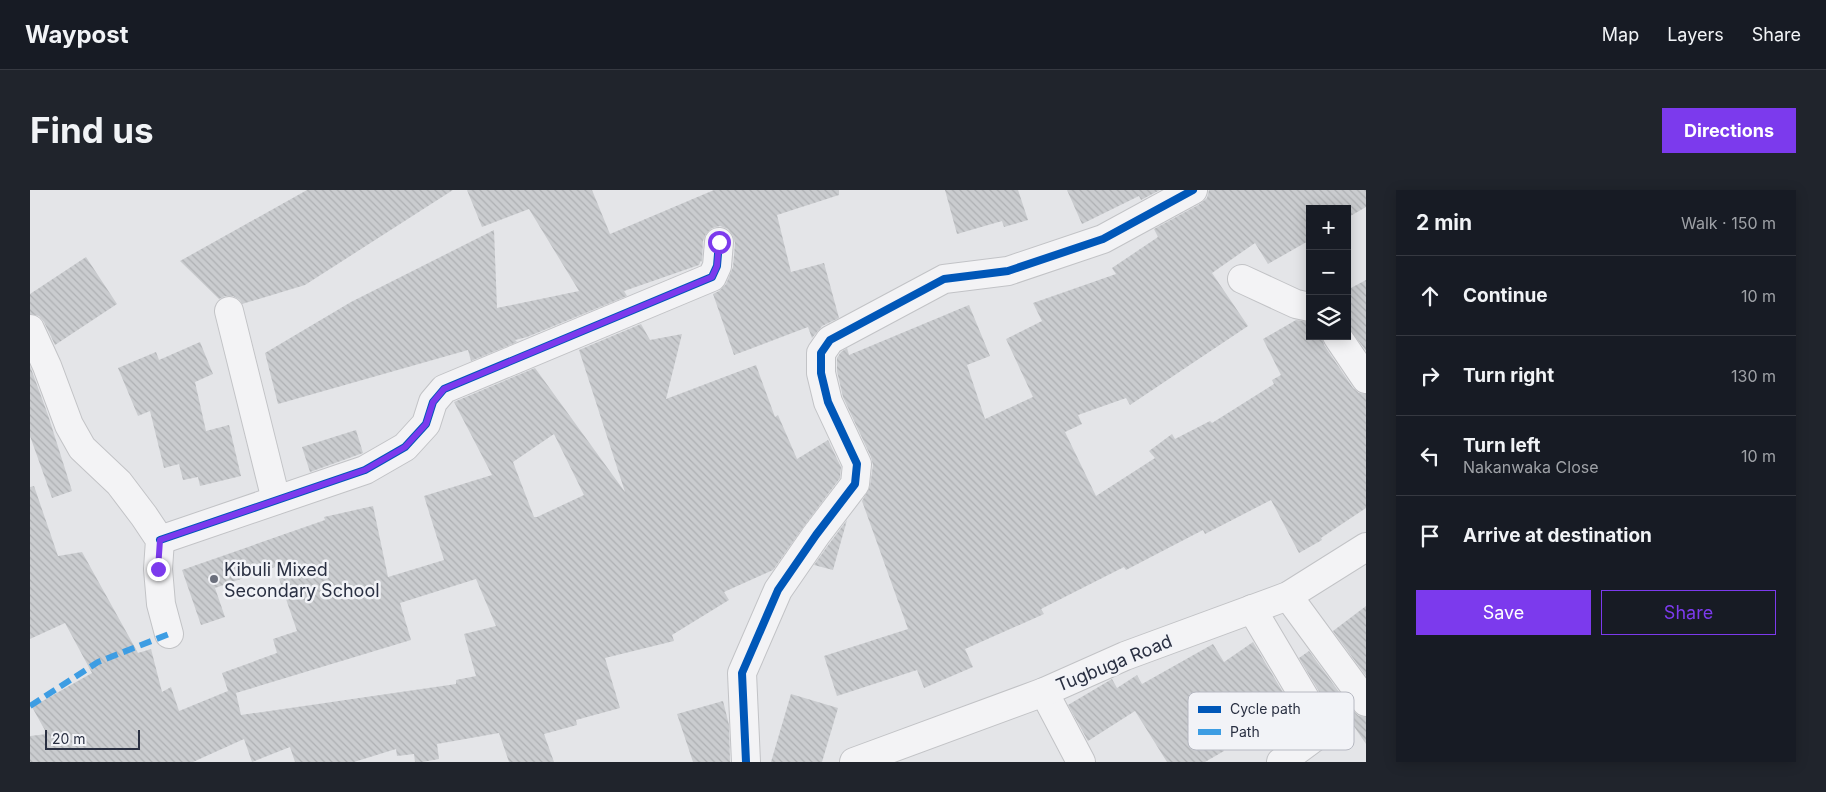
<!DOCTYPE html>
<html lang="en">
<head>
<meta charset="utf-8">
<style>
	:root { --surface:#171b24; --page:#20242c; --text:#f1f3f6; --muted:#9ea1a6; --line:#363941; --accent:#7c3aed }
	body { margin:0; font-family:Inter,sans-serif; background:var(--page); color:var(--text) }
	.controls { position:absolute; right:15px; top:15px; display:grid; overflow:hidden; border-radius:0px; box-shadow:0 2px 12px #0003 }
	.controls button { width:45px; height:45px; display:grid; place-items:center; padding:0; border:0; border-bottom:1px solid var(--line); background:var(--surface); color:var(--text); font:25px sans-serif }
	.scale { position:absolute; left:15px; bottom:12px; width:95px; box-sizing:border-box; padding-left:5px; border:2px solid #2a3042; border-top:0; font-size:14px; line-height:18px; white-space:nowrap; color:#2a3042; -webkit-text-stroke:4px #f2f3f7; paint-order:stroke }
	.stop { position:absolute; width:15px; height:15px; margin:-11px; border:4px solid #7c3aed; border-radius:50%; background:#fff }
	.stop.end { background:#7c3aed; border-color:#fff; box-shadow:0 1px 5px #0008 }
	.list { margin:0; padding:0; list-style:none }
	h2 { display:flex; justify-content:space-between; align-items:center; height:65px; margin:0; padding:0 20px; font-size:21px }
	h2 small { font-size:16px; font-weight:400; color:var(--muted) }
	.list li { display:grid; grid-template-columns:32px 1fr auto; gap:15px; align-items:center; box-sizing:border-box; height:80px; padding:0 20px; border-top:1px solid var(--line) }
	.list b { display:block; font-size:19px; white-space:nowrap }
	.list p { margin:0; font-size:16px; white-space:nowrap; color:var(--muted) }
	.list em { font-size:16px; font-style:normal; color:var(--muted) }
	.actions { display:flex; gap:10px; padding:15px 20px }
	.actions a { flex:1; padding:11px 0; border:1px solid var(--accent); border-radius:0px; text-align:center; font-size:18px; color:var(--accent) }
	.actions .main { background:var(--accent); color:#fff }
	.icon { flex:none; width:28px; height:28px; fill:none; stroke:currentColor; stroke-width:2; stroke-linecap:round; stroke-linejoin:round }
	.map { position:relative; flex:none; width:1336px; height:572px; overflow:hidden; border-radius:0px }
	header { display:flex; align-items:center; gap:30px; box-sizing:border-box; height:70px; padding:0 25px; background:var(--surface); border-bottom:1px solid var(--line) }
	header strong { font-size:24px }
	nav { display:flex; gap:28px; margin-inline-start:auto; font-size:18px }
	.intro { display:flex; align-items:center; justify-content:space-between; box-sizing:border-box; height:120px; padding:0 30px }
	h1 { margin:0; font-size:35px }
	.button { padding:12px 22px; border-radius:0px; background:var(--accent); color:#fff; font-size:18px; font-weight:700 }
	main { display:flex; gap:30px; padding:0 30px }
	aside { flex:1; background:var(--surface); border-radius:0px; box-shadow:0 2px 12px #0003 }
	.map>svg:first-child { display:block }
	.building { fill:url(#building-back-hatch); fill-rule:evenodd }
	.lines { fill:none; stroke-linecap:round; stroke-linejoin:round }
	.minor-casing { stroke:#c2c3c6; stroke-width:30 }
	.minor { stroke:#f3f3f5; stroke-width:28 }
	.quiet { stroke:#3d9de3; stroke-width:6; stroke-dasharray:12 6; stroke-linecap:butt }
	.cycleway-casing { stroke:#f2f3f7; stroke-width:11 }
	.cycleway { stroke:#0057b8; stroke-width:8 }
	.route { stroke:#7c3aed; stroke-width:6 }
	.poi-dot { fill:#6b6f7c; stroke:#f2f3f7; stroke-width:2 }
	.labels { text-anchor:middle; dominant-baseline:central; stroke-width:5; stroke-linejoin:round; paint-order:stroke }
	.poi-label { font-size:18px; fill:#2a3042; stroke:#f2f3f7; text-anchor:start }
	.street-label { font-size:18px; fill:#2a3042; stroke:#f2f3f7 }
	.key { fill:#f2f3f7; stroke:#b6b8c1; stroke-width:1 }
	.key-label { font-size:14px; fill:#2a3042 }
</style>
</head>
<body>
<header>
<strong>Waypost</strong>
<nav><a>Map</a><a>Layers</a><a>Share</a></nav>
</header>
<div class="intro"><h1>Find us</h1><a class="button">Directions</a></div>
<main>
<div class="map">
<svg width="1336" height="572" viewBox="0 0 1336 572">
	<defs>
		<pattern id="building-back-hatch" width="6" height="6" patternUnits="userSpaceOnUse" patternTransform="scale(1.25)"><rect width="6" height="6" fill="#cacccf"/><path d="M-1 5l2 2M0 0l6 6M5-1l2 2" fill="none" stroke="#aeb0b3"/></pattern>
	</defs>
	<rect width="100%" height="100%" fill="#e4e5e8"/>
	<g class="building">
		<path d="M277,0H423L275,95L212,114L210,110L203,106H195L189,109L150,71Z"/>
		<path d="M437,0H562L580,44L684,0H809V5L747,25L761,82L794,73L809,128L792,136L782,148L778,137L704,165L683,104L689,101L696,94L703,77L705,53L703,46L698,39L690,36L682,38L676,44L673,51L672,72L671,70L669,75L594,101L597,106L497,147L485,150L487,152L441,171L438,160L248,214L235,163L321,112L464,40L467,118L549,101L499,19L452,37Z"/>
		<path d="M915,0H988L998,30L974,37L972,31L927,44Z"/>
		<path d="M1037,0H1130L1111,10L1109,6L1052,34Z"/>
		<path d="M1179,0H1336V17L1317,28V19H1280V50L1238,74L1225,53L1182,83L1218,136L1100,215L1096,208L1048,225L1052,234L1035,242L1066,306L1125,268L1119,261L1142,244L1145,249L1180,231L1182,233L1244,194L1242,190L1251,185L1233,149L1266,130L1280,132V146H1292L1294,155L1323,198L1329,203L1336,204V318L1291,348L1292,350L1269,363L1241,310L1175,344L1173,340L1096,380L1094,377L1011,419L1014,424L935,459L943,477L894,498L887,480L807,506L794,466L878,439L832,311L840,296L843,275L841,267L813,207L807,181V168L811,162L817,158L819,165L939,115L960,166L937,175L955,229L1003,207L976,149L1012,131L1003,113L1086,84L1082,78L1128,47L1124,39L1170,14L1177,8Z"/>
		<path d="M56,67L87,114L25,155L14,132L9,126L0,124V104Z"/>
		<path d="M1336,90V161L1317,135V100Z"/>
		<path d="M611,134L620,150L652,144L636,209L726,175L745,227L748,225L767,269L798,250L811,277L810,288L774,336L743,380L694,402L699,410L642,445L644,451L575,468L590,518L546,530L547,535L514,544L524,572H479L469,543L407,554L409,569L392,572H385L384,564L367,566L366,559L324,572H265L260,557L222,572L214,549L163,572H0V546L17,544L2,517L62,483L35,433L0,449V297L4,296L28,366L52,362L108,463L121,459L132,502L141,497L149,521L198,501L192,483L247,463L243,449L267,441L245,377L185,398L195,427L171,435L152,380L295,330L294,327L343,316L358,387L414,370L394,306L462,285L424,212L505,178L595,302L549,160ZM524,244L554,305L507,327H504L483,272ZM446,389L466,436L434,444L446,486L426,490V494L211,525L206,503L381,450L370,413Z"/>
		<path d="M170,152L183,184L165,192L176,241L199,235L211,286L170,296L168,287L153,290L149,274L134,278L120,221L108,226L88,178L126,162L129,170Z"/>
		<path d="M0,176L18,225L42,301L22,308L0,246Z"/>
		<path d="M326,240L333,263L280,282L272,257Z"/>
		<path d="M817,330L803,380L784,375L799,354Z"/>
		<path d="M1336,416V486L1303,441Z"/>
		<path d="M1223,452L1270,531V535L1260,541L1249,522L1191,556L1194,561L1175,572H1137L1105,521L1058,551L1038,515L1082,489L1087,498L1107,485L1112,494L1183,454L1194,472Z"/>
		<path d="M1279,461L1323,521L1329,526L1336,527V554L1308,513L1299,518L1269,468Z"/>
		<path d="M761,504L808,518L792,572H741Z"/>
		<path d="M693,511L699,535L700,572H663L647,524Z"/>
	</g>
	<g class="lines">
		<defs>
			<g id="minor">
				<path d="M1212,89L1266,114L1280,117"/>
				<path d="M199,121L246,310"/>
				<path d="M0,139L17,176L39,235L52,258L89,293L114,326L130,350L128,379L131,414L139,444"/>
				<path d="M1307,146L1336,189"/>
				<path d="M130,350L335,280L375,257L396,234L403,212L414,199L682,87L687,76L689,52"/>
				<path d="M1258,406L1336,512"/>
				<path d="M1222,419L1286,527L1285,547L1251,572"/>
				<path d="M1014,502L1051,572"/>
				<path d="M716,572L712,483L748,400L786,345L825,294L827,274L798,212L791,183V163L800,150L914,89L978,81L1073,49L1163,0"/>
				<path d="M824,572L1014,502L1095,466L1258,406L1336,357"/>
			</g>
		</defs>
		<use href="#minor" class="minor-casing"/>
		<use href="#minor" class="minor"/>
		<path class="quiet" d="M0,516L68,472L139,444"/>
		<defs>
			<g id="cycleway">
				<path d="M130,350L335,280L375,257L396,234L403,212L414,199L682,87L687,76L689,52"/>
				<path d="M716,572L712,483L748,400L786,345L825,294L827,274L798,212L791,183V163L800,150L914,89L978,81L1073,49L1163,0"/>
			</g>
		</defs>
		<use href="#cycleway" class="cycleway-casing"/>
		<use href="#cycleway" class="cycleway"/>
	</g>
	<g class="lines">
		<path class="route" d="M128,379L130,350L335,280L375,257L396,234L403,212L414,199L682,87L687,76L689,52"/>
	</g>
	<circle class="poi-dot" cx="184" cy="389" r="5"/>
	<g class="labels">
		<g class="poi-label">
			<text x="194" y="379">Kibuli Mixed<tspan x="194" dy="21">Secondary School</tspan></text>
		</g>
		<g class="street-label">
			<text transform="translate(1084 473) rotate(-22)">Tugbuga Road</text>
		</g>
	</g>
	<rect x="1158" y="502" width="166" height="58" rx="8" class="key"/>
	<rect x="1168" y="516" width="23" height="7" fill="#0057b8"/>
	<rect x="1168" y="539" width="23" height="6" fill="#3d9de3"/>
	<g class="key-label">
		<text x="1200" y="524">Cycle path</text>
		<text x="1200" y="547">Path</text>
	</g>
</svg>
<div class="controls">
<button>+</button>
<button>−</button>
<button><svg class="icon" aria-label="layers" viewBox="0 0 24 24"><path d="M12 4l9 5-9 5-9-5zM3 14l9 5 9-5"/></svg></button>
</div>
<div class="scale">20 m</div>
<div class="stop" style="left:689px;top:52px"></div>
<div class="stop end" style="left:128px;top:379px"></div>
</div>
<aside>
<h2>2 min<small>Walk · 150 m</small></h2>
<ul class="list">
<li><svg class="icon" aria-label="ahead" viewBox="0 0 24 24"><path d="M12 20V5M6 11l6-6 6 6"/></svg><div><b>Continue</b></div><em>10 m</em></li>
<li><svg class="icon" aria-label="right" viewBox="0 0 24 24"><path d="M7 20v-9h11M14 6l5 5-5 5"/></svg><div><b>Turn right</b></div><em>130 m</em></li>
<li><svg class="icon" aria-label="left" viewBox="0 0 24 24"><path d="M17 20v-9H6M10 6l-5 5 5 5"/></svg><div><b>Turn left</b><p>Nakanwaka Close</p></div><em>10 m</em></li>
<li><svg class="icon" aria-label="arrive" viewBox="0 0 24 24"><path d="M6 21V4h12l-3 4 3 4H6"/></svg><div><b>Arrive at destination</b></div></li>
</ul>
<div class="actions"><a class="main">Save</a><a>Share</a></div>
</aside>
</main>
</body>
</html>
